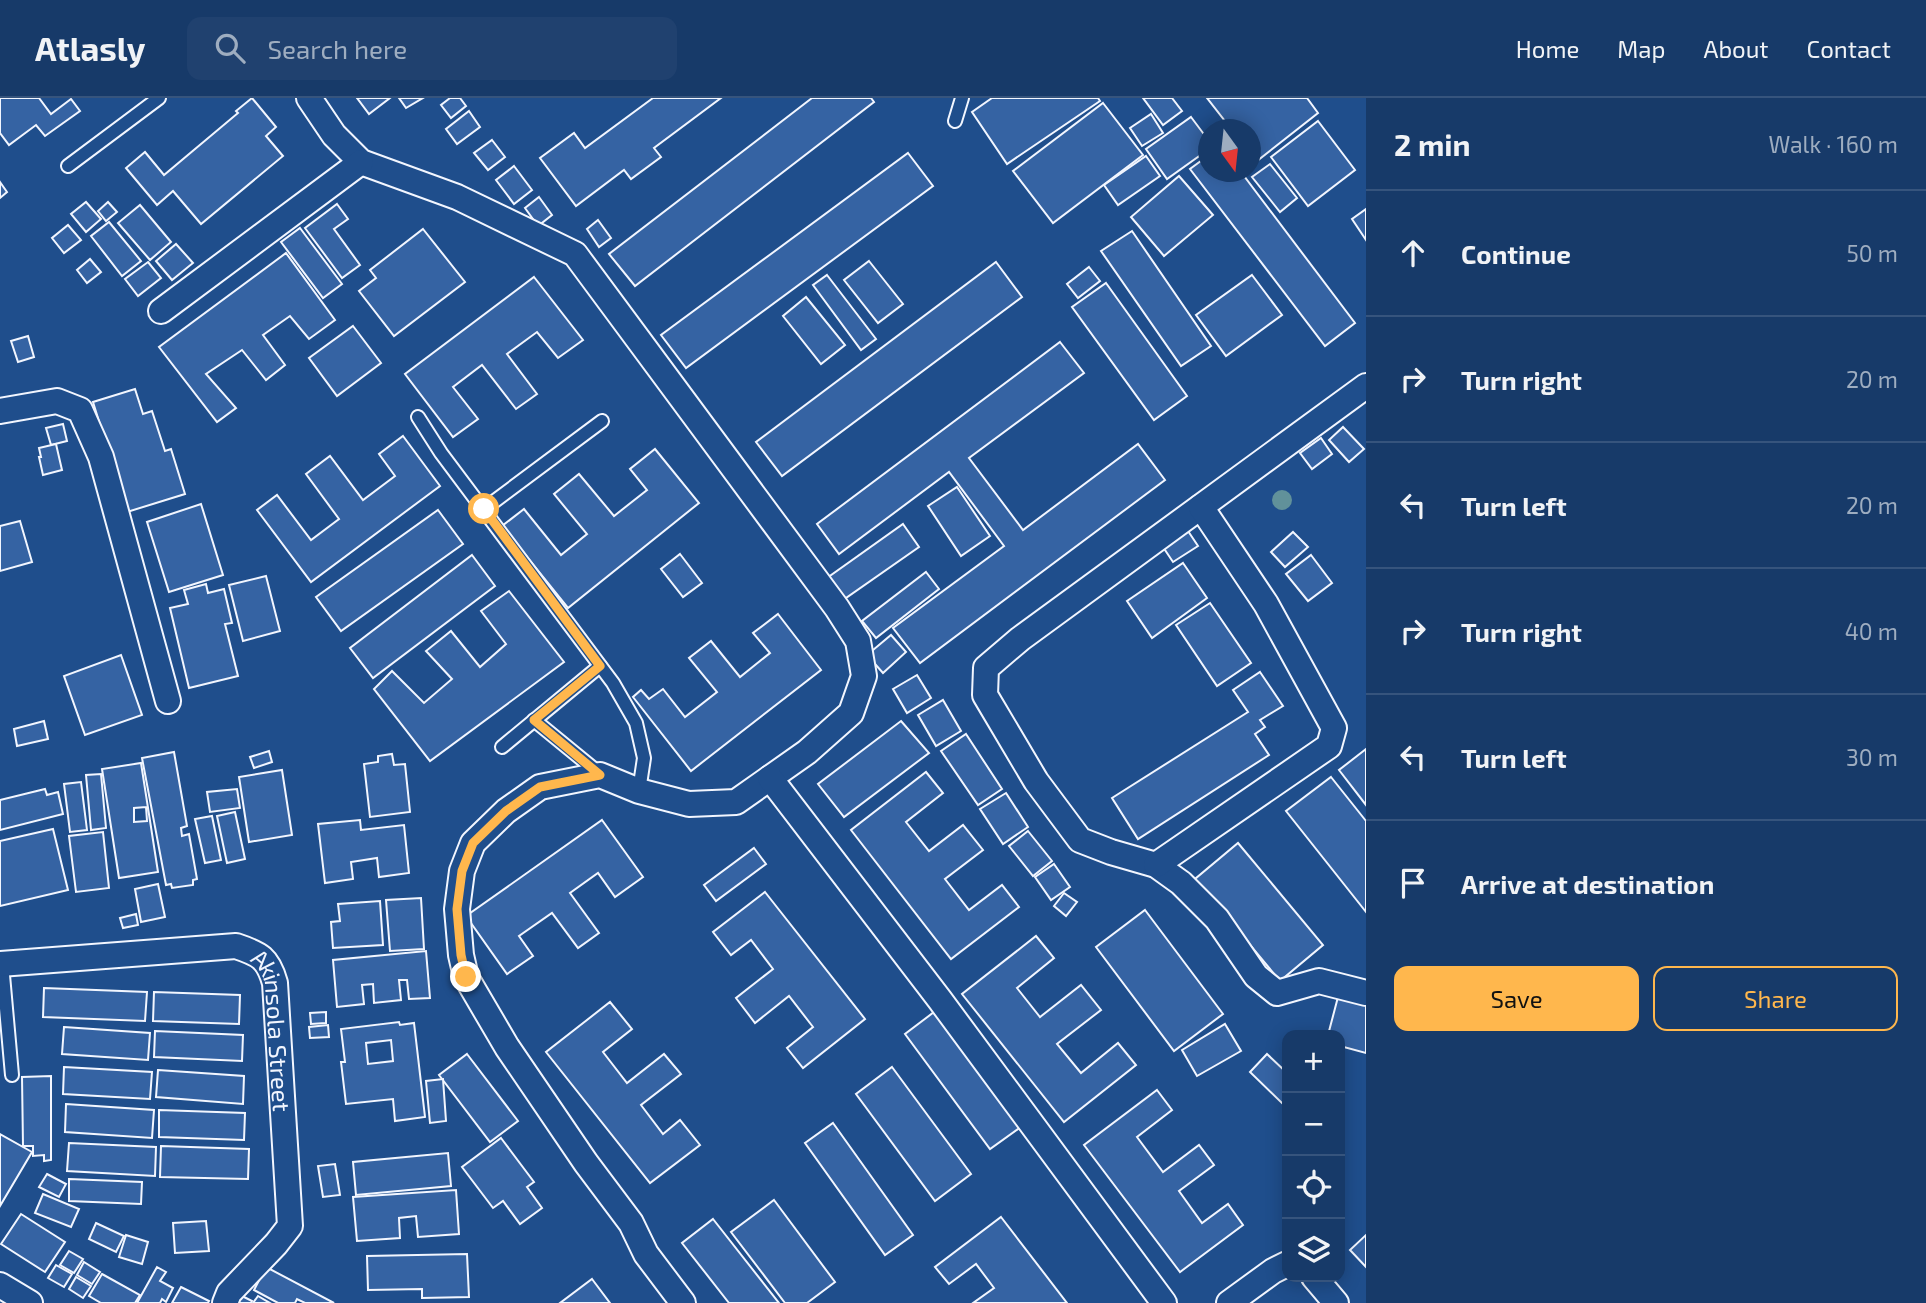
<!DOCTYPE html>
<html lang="en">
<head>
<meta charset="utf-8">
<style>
	:root { --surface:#173a69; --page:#20416f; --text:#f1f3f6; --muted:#9eadc0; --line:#36547d; --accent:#ffb74d }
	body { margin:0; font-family:"Exo 2",sans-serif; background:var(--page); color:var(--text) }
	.controls { position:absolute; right:21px; bottom:21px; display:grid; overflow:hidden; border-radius:14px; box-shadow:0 4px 18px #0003 }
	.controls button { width:63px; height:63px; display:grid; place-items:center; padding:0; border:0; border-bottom:2px solid var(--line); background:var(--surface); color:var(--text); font:35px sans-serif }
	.compass { position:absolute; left:1198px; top:21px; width:63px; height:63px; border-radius:50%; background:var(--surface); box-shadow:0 4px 18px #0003; rotate:165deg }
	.stop { position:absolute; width:21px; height:21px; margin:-16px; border:5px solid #ffb74d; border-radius:50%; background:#fff }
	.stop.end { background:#ffb74d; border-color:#fff; box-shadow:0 2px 7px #0008 }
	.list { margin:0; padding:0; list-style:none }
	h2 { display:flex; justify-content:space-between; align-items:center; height:91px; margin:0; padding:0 28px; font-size:30px }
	h2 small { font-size:23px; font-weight:400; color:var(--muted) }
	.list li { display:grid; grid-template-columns:46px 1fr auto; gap:21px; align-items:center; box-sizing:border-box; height:126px; padding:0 28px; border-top:2px solid var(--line) }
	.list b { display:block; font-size:26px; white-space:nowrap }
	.list em { font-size:23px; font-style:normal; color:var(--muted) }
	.actions { display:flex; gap:14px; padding:21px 28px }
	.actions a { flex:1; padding:16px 0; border:2px solid var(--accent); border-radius:14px; text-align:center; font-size:24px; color:var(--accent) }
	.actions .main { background:var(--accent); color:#111 }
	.icon { flex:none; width:38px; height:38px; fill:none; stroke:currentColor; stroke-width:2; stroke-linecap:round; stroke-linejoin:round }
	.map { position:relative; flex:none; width:1366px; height:1205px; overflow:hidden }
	header { display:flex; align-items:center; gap:42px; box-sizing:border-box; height:98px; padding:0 35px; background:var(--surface); border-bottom:2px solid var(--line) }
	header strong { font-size:33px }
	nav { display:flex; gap:38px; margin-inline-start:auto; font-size:24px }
	.search { width:490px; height:63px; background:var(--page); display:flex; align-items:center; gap:18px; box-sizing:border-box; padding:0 24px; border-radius:14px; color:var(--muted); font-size:26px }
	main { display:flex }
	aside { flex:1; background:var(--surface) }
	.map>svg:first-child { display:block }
	.building { fill:#3563a3; stroke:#f2f6ff; stroke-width:2; fill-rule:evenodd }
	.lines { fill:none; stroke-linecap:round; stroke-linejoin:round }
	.service-casing { stroke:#f2f6ff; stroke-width:16 }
	.minor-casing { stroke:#f2f6ff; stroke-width:28 }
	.service { stroke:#1f4e8c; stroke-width:12 }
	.minor { stroke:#1f4e8c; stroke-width:24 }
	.tree { fill:#61919a }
	.route { stroke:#ffb74d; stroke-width:9 }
	.labels { text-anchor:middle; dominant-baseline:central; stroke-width:5; stroke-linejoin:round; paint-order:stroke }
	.street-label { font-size:24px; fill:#f2f6ff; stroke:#1f4e8c }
</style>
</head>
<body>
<header>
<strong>Atlasly</strong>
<div class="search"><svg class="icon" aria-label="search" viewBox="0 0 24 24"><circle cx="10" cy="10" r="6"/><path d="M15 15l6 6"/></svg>Search here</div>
<nav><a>Home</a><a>Map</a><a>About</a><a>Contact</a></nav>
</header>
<main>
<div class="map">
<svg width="1366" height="1205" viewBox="0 0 1366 1205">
	<rect width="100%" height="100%" fill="#1f4e8c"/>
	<g class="building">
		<path d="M0,0H39L51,16L71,1L80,13L45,38L36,27L9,47L0,35Z"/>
		<path d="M252,0L276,29L266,38L283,58L201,126L173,93L157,107L126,70L145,54L164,77L238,15L236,13Z"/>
		<path d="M357,0H390L369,16Z"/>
		<path d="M399,0H423L406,10Z"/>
		<path d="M450,0H460L466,8L451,20L441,7Z"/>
		<path d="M653,0H721L654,50L661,59L631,81L624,72L576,108L540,60L574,35L585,50Z"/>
		<path d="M812,0H871L874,4L635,188L609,156Z"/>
		<path d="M992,0H1098L1100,3L1007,66L972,14Z"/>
		<path d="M1143,0H1172L1182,13L1163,27Z"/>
		<path d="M1207,0H1307L1318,15L1257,63L1251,55V32H1232Z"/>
		<path d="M1103,5L1143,57L1053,125L1013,73Z"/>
		<path d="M469,13L480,29L457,46L446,31Z"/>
		<path d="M1151,16L1163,35L1142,48L1130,30Z"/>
		<path d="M1191,19L1209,43V51L1167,81L1146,51Z"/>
		<path d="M1318,23L1355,72L1308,108L1271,59Z"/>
		<path d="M492,42L505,59L488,72L474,55Z"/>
		<path d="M908,55L933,88L686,270L661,237Z"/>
		<path d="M1209,57V74H1241L1355,225L1325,248L1190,71Z"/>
		<path d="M1146,58L1160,78L1118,107L1104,87Z"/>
		<path d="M1270,66L1297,100L1280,114L1252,79Z"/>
		<path d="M514,68L532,92L514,106L496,82Z"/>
		<path d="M1179,78L1213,117L1164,158L1131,119Z"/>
		<path d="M0,84L7,94L0,100Z"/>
		<path d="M539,99L552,117L538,128L525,110Z"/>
		<path d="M86,104L101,121L86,134L71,116Z"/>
		<path d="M108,104L117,114L106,123L98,113Z"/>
		<path d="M337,106L348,121L334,131L360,167L342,180L305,130Z"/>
		<path d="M140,107L171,144L150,162L118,125Z"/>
		<path d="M1366,111V142L1352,121Z"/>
		<path d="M598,122L611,140L599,149L587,131Z"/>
		<path d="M109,124L141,163L122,178L91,138Z"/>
		<path d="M68,127L81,142L64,155L52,140Z"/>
		<path d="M300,130L342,186L323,200L281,144Z"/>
		<path d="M423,131L465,184L394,238L359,193L376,180L370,172Z"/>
		<path d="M1132,133L1211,248L1181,268L1101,153Z"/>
		<path d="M176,146L193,165L172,182L156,163Z"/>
		<path d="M286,155L335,222L309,241L290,218L263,237L285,267L266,282L242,252L206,276L236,310L217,324L159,249Z"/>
		<path d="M90,161L101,174L87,185L77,172Z"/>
		<path d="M869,163L903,206L878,225L844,182Z"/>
		<path d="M148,164L161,180L138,198L125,181Z"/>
		<path d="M996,164L1022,199L782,378L756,344Z"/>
		<path d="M1089,169L1100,183L1078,200L1067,186Z"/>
		<path d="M827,177L876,241L861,252L813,187Z"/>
		<path d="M1252,177L1282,217L1226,258L1196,217Z"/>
		<path d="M534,179L583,242L558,260L537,234L507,256L537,296L516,311L482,267L453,289L478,321L453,339L405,276Z"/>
		<path d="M1106,185L1187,298L1154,322L1072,209Z"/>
		<path d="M806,199L845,247L821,266L783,218Z"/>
		<path d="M353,228L381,265L337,298L309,260Z"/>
		<path d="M28,238L34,259L18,264L11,243Z"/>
		<path d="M1060,244L1084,275L969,360L1023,432L1138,346L1165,382L920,565L893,530L1004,448L949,374L839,456L817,426Z"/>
		<path d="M135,291L143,316L152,313L165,353L171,351L185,396L127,414L93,304Z"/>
		<path d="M63,326L67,343L51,347L46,330Z"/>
		<path d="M1343,329L1364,351L1349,364L1329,342Z"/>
		<path d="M403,338L440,388L311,484L257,412L277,397L311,442L339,421L306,376L330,358L363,402L395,378L379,356Z"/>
		<path d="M1321,340L1332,356L1312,371L1300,355Z"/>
		<path d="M56,346L62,372L43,377L39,359H41L39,350Z"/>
		<path d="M655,351L699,405L568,510L502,428L524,411L561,457L587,436L554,396L579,376L614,418L647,392L630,371Z"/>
		<path d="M957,389L990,438L961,458L928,408Z"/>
		<path d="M201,406L223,477L169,494L147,424Z"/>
		<path d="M438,412L463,446L341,533L316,499Z"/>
		<path d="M20,423L32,464L0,473V428Z"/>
		<path d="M903,426L919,449L843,502L827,480Z"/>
		<path d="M1188,433L1198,448L1173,464L1163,449Z"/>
		<path d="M1293,434L1308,449L1285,469L1271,454Z"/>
		<path d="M680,456L702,485L683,499L661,471Z"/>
		<path d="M472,457L495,488L373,580L350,550Z"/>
		<path d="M1311,457L1332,485L1308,503L1286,476Z"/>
		<path d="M1183,465L1207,500L1152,540L1127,503Z"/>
		<path d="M926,474L939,491L876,540L862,523Z"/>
		<path d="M266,478L280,533L243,543L229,487Z"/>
		<path d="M206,486L208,495L224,491L232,525L225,526L238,578L189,590L170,510L188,506L184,492Z"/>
		<path d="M509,493L564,564L430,663L374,591L392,573L424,605L452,581L426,553L451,533L480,569L506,546L481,513Z"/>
		<path d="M1210,505L1251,565L1217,588L1176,527Z"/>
		<path d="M778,516L821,572L691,673L633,599L641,592L649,601L663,591L685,619L717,594L689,560L711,543L740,579L770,555L753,535Z"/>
		<path d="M891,537L906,554L883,575L867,557Z"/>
		<path d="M121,557L142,617L85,637L64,578Z"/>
		<path d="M1260,574L1283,608L1260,622L1265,629L1255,636L1269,657L1138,741L1112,700L1248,614L1233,592Z"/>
		<path d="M917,577L931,600L907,615L893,591Z"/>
		<path d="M943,602L961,633L936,648L918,617Z"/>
		<path d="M44,623L48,641L17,648L14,631Z"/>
		<path d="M901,623L929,655L844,719L818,686Z"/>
		<path d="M966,636L1002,691L978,707L941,653Z"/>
		<path d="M1366,651V707L1339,672Z"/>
		<path d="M269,653L272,664L254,670L250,659Z"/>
		<path d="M174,654L187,728L181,730L182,738L189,736L197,781L193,782V787L172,790L171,786L166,787L142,660Z"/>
		<path d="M392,656L394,667L405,666L410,714L370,719L364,666L378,664V658Z"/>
		<path d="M141,665L158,774L119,780L102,671ZM146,709L147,723L134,724V710Z"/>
		<path d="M282,672L292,737L249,744L239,679Z"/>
		<path d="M926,674L943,695L906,724L929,753L963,727L983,752L945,781L969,812L1002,787L1019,809L951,861L851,732Z"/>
		<path d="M101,676L106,730L91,732L86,677Z"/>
		<path d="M1331,679L1366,723V814L1286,713Z"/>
		<path d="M81,684L87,732L70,734L64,686Z"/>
		<path d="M45,691L47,697L58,694L63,716L0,732V702Z"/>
		<path d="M237,691L240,710L210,714L207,694Z"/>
		<path d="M1006,695L1028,729L1003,746L980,711Z"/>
		<path d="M235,714L245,761L227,765L217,718Z"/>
		<path d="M212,718L221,762L205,765L195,721Z"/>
		<path d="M360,722L361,732L404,727L409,775L379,779L377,760L351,764L353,781L325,785L318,726Z"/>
		<path d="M602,722L643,779L615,799L598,775L570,795L599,835L578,850L552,815L519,838L533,858L507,876L466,818Z"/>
		<path d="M53,731L68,792L0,808V743Z"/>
		<path d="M1028,733L1052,763L1033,778L1009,748Z"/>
		<path d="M103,734L109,790L76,794L69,738Z"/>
		<path d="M1238,745L1323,847L1280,883L1195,781Z"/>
		<path d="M754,750L766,766L716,803L704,787Z"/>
		<path d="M1054,766L1070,789L1051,802L1035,779Z"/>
		<path d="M158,786L165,819L141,824L135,791Z"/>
		<path d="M765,794L865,921L803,970L787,950L813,929L789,898L755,925L736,900L773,871L751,842L731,857L713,834Z"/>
		<path d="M1064,795L1077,804L1066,818L1054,808Z"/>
		<path d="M421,800L424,851L390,853L386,802Z"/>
		<path d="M380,803L383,847L333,850L331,824L340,823L338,806Z"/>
		<path d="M1145,812L1223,916L1174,953L1096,849Z"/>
		<path d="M136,816L138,827L123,830L120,820Z"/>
		<path d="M1036,838L1054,860L1017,890L1040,919L1081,887L1101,912L1057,946L1081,975L1118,945L1136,967L1064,1024L962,896Z"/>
		<path d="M426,853L430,900L409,901L407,882H399L401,902L374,905L373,886L362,887L364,906L337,909L333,862Z"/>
		<path d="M44,890L147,894L145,923L43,919Z"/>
		<path d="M154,894L240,897L239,926L153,923Z"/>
		<path d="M1338,899L1366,906V955L1340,948V937H1328Z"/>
		<path d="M610,904L632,931L603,954L627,985L664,956L681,976L641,1007L663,1036L680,1022L700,1047L650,1085L546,954Z"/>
		<path d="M938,911L1025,1026L990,1051L905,936Z"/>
		<path d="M326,914V925L311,926L310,915Z"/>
		<path d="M399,924L400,927L414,925L425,1019L395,1023L393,1001L346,1006L341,964H345L341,931ZM391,942L393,963L368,966L366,945Z"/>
		<path d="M1225,926L1241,953L1197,978L1182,952Z"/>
		<path d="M328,927L329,939L310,940L309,929Z"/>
		<path d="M64,929L150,935L148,962L62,956Z"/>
		<path d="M155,933L243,937L242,963L154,959Z"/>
		<path d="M467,956L518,1023L490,1044L439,977Z"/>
		<path d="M1267,956L1287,975V1010L1250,974Z"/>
		<path d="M64,969L152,974L150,1001L63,996Z"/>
		<path d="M892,969L971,1076L935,1103L856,996Z"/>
		<path d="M158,972L244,978L243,1006L156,999Z"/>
		<path d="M51,978V1062L44,1063V1057L33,1058V1048H23L22,979Z"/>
		<path d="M443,981L446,1023L430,1025L426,983Z"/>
		<path d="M1157,992L1172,1012L1137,1039L1163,1074L1199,1047L1214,1067L1179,1093L1202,1125L1228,1106L1243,1127L1180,1174L1084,1047Z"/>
		<path d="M66,1006L154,1012L152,1040L65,1034Z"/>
		<path d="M159,1012L245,1015L244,1042L159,1039Z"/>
		<path d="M833,1025L913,1137L885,1157L805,1045Z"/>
		<path d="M0,1036L32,1054L0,1108Z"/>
		<path d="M501,1040L534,1084L527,1089L542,1110L520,1126L503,1103L493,1110L462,1069Z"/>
		<path d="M69,1045L156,1049L155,1078L67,1073Z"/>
		<path d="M161,1048L249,1051L248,1081L160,1079Z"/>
		<path d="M448,1055L451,1088L356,1097L353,1064Z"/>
		<path d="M335,1066L340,1097L323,1099L318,1068Z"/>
		<path d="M47,1076L66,1086L59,1099L39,1089Z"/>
		<path d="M69,1081L142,1084L141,1106L69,1103Z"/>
		<path d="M456,1092L459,1136L418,1139L416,1118L399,1120L400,1140L357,1143L353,1099Z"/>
		<path d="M43,1096L79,1111L71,1129L35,1115Z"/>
		<path d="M774,1102L835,1184L807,1205H785L731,1134Z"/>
		<path d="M21,1116L65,1144L45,1174L1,1146Z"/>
		<path d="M1001,1119L1067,1205H973L994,1190L976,1166L949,1186L935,1169Z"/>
		<path d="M713,1121L779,1205H729L682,1145Z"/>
		<path d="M206,1123L209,1153L175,1155L173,1125Z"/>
		<path d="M96,1125L124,1138L116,1154L89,1141Z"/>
		<path d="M126,1137L148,1144L142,1166L119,1159Z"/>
		<path d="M1366,1137V1169L1350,1152Z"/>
		<path d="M69,1153L83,1161L74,1175L60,1167Z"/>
		<path d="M467,1156L469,1199L422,1200V1191L368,1192L367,1158Z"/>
		<path d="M84,1164L100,1174L92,1186L77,1177Z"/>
		<path d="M56,1167L72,1176L64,1189L48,1180Z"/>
		<path d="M157,1169L166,1174L160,1183L173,1190L166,1204L162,1201L160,1205H137Z"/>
		<path d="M266,1169L334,1205H305L297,1201L295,1205H278L254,1192Z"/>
		<path d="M102,1176L140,1197L135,1205H101L89,1198Z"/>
		<path d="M76,1179L91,1188L83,1200L69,1191Z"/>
		<path d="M592,1181L610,1205H560Z"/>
		<path d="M181,1189L209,1203L208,1205H172Z"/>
		<path d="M242,1198L252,1203L251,1205H238Z"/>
		<path d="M258,1198L270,1205H253Z"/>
	</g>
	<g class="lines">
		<defs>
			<g id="service">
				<path d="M955,23L962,0"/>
				<path d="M68,68L159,0"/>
				<path d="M418,319L441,355L613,585L636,625L644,660L639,693"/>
				<path d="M484,411L602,323"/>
				<path d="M534,622L600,676"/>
				<path d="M502,649L600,568"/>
				<path d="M2,866L12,977"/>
			</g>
			<g id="minor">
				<path d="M309,0L334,37L361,64L457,99L575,156L837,510L858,543L864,578L851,615L807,654L736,704L689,706L639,693L600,677L540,689L506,713L473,745L462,773L457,811L461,857L466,879L507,949L586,1065L631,1125L646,1156L683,1205"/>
				<path d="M161,213L361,64"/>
				<path d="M1366,288L1020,541L986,570L985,597L1036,683L1080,742L1111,754L1156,767L1181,785L1217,821L1256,878L1277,895L1319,883L1366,895"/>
				<path d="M0,313L57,303L80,312L101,359L168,603"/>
				<path d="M770,680L940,902L1164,1205"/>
				<path d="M1156,767L1329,648L1334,630L1266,506L1201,409"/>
				<path id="s1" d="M0,866L236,848C260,856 268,860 275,885L290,1128L276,1146L229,1195L225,1205"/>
				<path d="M1314,1179L1336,1205"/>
				<path d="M0,1187L30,1205"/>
				<path d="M1229,1205L1273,1173L1287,1166"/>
			</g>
		</defs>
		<use href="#service" class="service-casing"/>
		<use href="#minor" class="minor-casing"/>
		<use href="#service" class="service"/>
		<use href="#minor" class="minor"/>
	</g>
	<circle class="tree" cx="1282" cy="402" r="10"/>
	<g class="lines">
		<path class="route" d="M466,879L461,857L457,811L462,773L473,745L506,713L540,689L600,677L534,622L600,568L484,411"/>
	</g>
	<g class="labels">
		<g class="street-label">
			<text stroke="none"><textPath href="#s1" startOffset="340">Akinsola Street</textPath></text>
		</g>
	</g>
</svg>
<div class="controls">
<button>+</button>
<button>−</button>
<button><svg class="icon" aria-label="locate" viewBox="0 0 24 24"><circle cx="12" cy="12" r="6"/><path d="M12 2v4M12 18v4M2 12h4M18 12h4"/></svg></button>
<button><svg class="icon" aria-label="layers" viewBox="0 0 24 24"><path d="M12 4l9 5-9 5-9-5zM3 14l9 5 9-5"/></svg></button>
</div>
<svg class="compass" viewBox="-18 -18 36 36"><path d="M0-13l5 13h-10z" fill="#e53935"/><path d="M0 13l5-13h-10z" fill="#9eadc0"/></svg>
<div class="stop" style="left:484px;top:411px"></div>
<div class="stop end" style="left:466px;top:879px"></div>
</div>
<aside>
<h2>2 min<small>Walk · 160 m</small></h2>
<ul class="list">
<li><svg class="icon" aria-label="ahead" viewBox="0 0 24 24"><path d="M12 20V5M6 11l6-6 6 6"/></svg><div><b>Continue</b></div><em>50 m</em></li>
<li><svg class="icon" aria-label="right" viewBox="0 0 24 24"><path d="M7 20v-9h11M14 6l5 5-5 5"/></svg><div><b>Turn right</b></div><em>20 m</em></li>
<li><svg class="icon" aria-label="left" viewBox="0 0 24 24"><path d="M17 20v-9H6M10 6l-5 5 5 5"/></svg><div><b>Turn left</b></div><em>20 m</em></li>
<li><svg class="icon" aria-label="right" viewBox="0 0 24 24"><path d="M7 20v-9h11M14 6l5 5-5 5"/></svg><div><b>Turn right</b></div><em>40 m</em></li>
<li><svg class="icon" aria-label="left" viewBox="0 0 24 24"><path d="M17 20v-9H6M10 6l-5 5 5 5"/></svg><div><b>Turn left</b></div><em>30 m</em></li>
<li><svg class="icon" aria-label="arrive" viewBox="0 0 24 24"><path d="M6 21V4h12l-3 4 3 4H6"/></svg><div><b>Arrive at destination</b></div></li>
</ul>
<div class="actions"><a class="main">Save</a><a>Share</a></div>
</aside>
</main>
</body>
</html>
